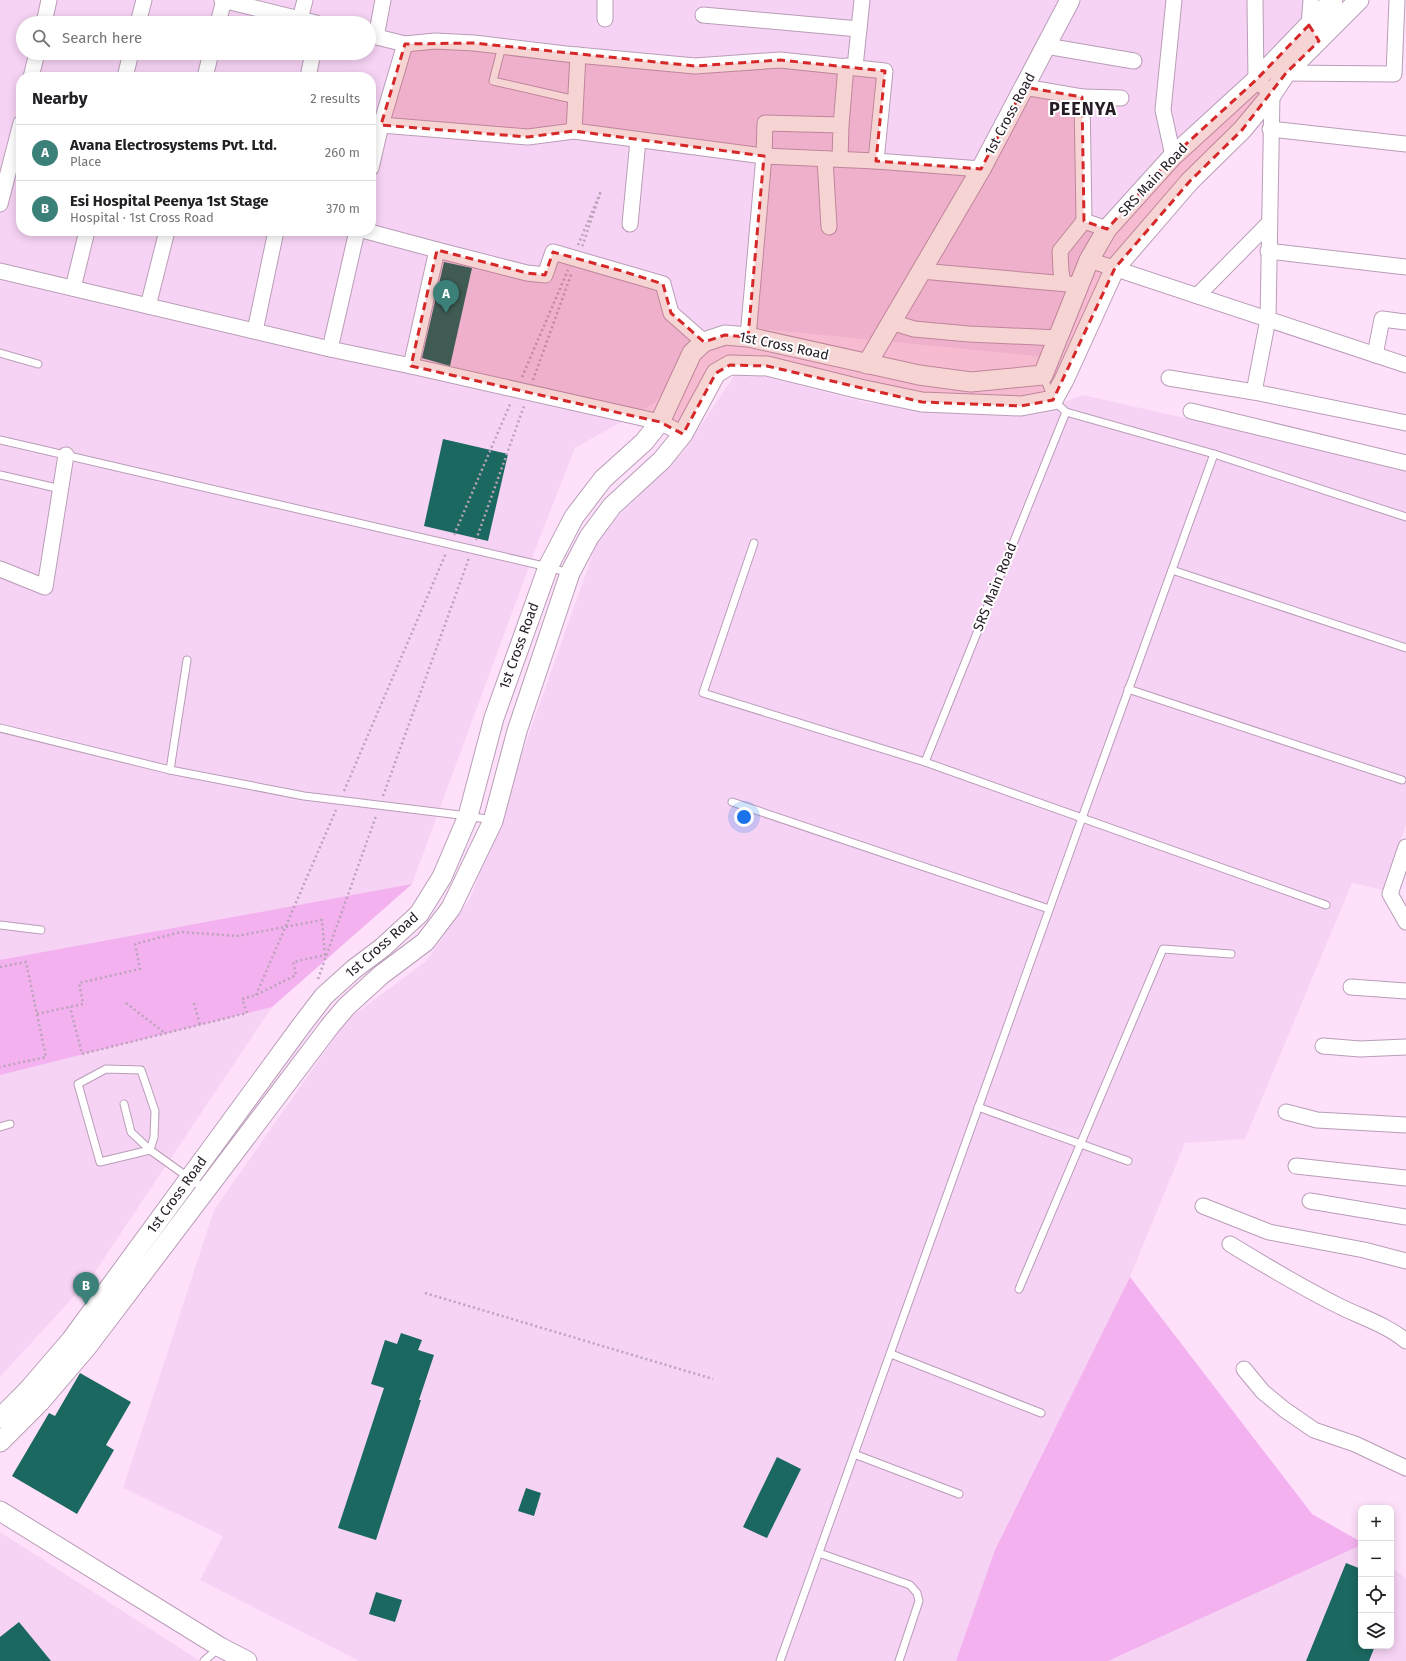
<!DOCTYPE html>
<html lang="en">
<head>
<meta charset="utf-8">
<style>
	:root { --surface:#fff; --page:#f6f6f6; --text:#202124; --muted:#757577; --line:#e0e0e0; --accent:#3b8179 }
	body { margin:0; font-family:"Fira Sans",sans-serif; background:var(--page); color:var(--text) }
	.controls { position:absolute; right:12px; bottom:12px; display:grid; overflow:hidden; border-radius:8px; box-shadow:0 2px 10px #0003 }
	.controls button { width:36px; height:36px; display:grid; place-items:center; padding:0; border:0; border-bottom:1px solid var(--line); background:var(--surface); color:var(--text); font:20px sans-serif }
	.you { position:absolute; left:744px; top:817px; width:14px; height:14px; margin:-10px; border:3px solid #fff; border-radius:50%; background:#1a73e8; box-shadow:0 0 0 6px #1a73e833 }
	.badge { display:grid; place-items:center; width:26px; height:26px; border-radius:50%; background:var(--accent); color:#fff; font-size:13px; font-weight:700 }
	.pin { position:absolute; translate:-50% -33px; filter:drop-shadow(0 1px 2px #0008) }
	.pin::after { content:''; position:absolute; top:21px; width:14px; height:12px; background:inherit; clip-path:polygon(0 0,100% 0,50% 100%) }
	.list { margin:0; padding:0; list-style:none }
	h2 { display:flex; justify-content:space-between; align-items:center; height:52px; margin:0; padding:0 16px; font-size:17px }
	h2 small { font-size:13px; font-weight:400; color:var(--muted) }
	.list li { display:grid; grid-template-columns:26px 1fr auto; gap:12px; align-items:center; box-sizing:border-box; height:56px; padding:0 16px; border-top:1px solid var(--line) }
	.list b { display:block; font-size:15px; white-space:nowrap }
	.list p { margin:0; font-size:13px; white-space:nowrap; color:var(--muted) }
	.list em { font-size:13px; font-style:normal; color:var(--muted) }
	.icon { flex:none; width:22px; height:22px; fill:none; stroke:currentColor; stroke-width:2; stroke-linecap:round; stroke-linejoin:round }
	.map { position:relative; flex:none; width:1406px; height:1661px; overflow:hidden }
	.search { position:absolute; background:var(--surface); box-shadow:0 2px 10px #0003; left:16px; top:16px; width:360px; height:44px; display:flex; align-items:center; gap:10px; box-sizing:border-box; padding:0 14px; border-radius:22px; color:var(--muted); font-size:15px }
	.panel { position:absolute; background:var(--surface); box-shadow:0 2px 10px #0003; left:16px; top:72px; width:360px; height:164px; border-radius:16px }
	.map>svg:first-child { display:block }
	.built { fill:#f6d3f4; fill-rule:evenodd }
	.green { fill:#f3b2ef }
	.building { fill:#1b6860 }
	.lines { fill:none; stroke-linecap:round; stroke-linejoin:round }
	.service-casing { stroke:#b99db7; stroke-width:9 }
	.minor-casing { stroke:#b99db7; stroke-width:17 }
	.tertiary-casing { stroke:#b99db7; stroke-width:21 }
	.path { stroke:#baa2b8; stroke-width:2.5; stroke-dasharray:2 3; stroke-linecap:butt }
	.service { stroke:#fff; stroke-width:7 }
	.minor { stroke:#fff; stroke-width:15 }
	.tertiary { stroke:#fff; stroke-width:19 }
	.marked { fill:#d62828; fill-opacity:0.2; stroke:#d62828; stroke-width:3; stroke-dasharray:8 5; stroke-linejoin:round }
	.labels { text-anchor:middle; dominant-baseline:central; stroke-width:4; stroke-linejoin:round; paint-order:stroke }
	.street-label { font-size:14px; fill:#261c26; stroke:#fff }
	.district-label { font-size:18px; font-weight:bold; letter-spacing:1px; fill:#261c26; stroke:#fff }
</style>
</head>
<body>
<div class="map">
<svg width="1406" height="1661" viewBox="0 0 1406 1661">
	<rect width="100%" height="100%" fill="#fee0fb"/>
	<g class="built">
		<path d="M0,0H1322L1106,216L1055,358L723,325L653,404L575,448L537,545L412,884L272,1007L91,1278L0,1377ZM23,23H369V53H23ZM21,77H371V231H21Z"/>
		<path d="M738,370L868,403L1043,410L1083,395L1406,468V825L1383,890L1352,883L1245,1139L1185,1143L1130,1277L1312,1514L1361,1542V1646H1391V1566L1406,1579V1661H359L200,1580L223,1536L123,1488L214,1210L347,1020L426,961L471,897L600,534L683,452Z"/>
		<path d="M0,1532L200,1661H0Z"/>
	</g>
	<g class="green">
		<path d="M412,884L272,1007L0,1075V960Z"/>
		<path d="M1130,1277L1312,1514L1361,1542V1545L1108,1661H956L995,1550Z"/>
	</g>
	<g class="building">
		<path d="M444,262L472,268L450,366L422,358Z"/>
		<path d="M443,439L508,454L488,541L424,526Z"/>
		<path d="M401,1333L422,1340L418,1350L434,1355L419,1400H421L376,1540L338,1528L384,1388L371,1384L385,1340L397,1344Z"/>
		<path d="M80,1373L131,1402L106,1445L114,1450L77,1514L12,1476L49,1413L55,1416Z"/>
		<path d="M777,1457L801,1469L767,1538L743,1527Z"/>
		<path d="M526,1488L541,1493L534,1516L518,1511Z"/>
		<path d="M1346,1563L1361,1569V1646H1375L1369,1661H1306Z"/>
		<path d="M376,1592L402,1600L395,1622L369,1614Z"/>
		<path d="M19,1622L51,1661H0V1637Z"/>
	</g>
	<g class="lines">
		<defs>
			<g id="service">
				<path d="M502,46L493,81L576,100"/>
				<path d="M0,353L38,364"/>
				<path d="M1043,376L1053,400L1066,412L1214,454L1406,517"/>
				<path d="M0,440L548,567L569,573"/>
				<path d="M0,475L61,489"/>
				<path d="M754,543L703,693L925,762L1326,905"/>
				<path d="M1172,570L1406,648"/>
				<path d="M1128,689L1402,780"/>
				<path d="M0,728L170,770L304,796L468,816L492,820"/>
				<path d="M925,762L1066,412"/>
				<path d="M170,770L187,660"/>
				<path d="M732,802L1049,909"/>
				<path d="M0,925L41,930"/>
				<path d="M124,1104L131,1132L150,1150L154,1137L155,1111L141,1070L106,1069L78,1084L100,1162L150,1150L206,1190"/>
				<path d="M978,1107L1128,1161"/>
				<path d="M0,1127L10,1124"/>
				<path d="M1019,1289L1163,949L1231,954"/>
				<path d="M891,1354L1041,1413"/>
				<path d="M854,1454L959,1494"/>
				<path d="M819,1553L910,1585L917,1593L919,1601L899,1661"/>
				<path d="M204,1661L220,1647"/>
				<path d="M780,1661L1082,818L1214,454"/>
			</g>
			<g id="minor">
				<path d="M222,0L316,23"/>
				<path d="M1311,0L1309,25L1312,28"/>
				<path d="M703,15L859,29"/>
				<path d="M300,19L305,0"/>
				<path d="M605,19V0"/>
				<path d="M44,23L49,0"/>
				<path d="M138,23L144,0"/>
				<path d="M218,23L224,0"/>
				<path d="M369,35L405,44L435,41L474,43L566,54L695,66L780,60L885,71L876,161L981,169"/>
				<path d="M376,37L383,0"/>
				<path d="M1046,46L1134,61"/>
				<path d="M855,67L862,0"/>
				<path d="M1286,73L1394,74L1397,0"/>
				<path d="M31,77L37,53"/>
				<path d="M125,77L131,53"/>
				<path d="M205,77L211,53"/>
				<path d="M308,77L313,53"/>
				<path d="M1024,87L1082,97L1084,221L1107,229"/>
				<path d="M1082,97L1121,98"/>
				<path d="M381,125L528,137L574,131L764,156L876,161"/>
				<path d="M841,125L846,66"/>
				<path d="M1270,129L1406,144"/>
				<path d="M574,131L578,55"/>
				<path d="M1173,156L1163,110L1174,0"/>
				<path d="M825,159L829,227"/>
				<path d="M371,168L381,125L405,44"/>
				<path d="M0,204L21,123"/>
				<path d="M630,224L638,140"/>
				<path d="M366,231L437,250"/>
				<path d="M1268,251L1406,267"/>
				<path d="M1089,260L1406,365"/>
				<path d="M0,271L330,349L411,366L660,422L683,434"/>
				<path d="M921,271L1079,285"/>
				<path d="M1063,283L1061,271L1060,251L1084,221"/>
				<path d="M73,288L87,231"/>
				<path d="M1197,296L1269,223"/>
				<path d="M148,306L167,231"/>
				<path d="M891,322L914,329L969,334L1058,338"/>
				<path d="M255,331L276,231"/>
				<path d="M748,337L764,156L765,123L841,125L840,159"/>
				<path d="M330,349L357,231"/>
				<path d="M1375,355L1382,319L1406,322"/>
				<path d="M411,366L437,250L527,273L545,275L553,252L663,284L671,313L704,342"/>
				<path d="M1169,378L1254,392L1406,423"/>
				<path d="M1254,392L1268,319L1272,94L1256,80L1255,0"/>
				<path d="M1191,411L1406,463"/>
				<path d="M0,569L45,587L66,455"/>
				<path d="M1406,847L1390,894L1406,922"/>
				<path d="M1351,987L1406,991"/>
				<path d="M1323,1046L1360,1049L1406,1047"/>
				<path d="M1286,1112L1317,1120L1406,1125"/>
				<path d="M1296,1166L1406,1178"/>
				<path d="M1310,1201L1406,1217"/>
				<path d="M1203,1206L1269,1232L1364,1250L1406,1261"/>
				<path d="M1230,1244C1266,1266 1301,1287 1339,1306C1361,1317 1387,1325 1406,1341"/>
				<path d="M1244,1369L1263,1392L1285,1410L1314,1430L1355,1444L1406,1468"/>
			</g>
			<g id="tertiary">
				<path d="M867,364L981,169L1070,0"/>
				<path d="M0,1418L28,1390L71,1340L301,1026L324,996L354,969L382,948L419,914L442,877L468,816L494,718L548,567L574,517L603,479L644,442L660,422L692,353L704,342L725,335L748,337L919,375L971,382L1043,375L1089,260L1107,229L1173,156L1256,80L1333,0"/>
				<path d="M0,1442L40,1402L87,1347L330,1026L346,1007L381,975L425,942L451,908L493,821L517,731L570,573L589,537L612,506L662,460L683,434L716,373L730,365L767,366L860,389L922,402L1021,406L1053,400L1064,380L1115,268L1190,181L1242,130L1272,94L1286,73L1359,0"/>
				<path d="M0,1511L220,1647L247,1661"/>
			</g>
		</defs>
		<use href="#service" class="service-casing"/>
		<use href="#minor" class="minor-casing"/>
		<use href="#tertiary" class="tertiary-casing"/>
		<g class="path">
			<path d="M578,245L601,191L582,247"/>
			<path d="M522,377L568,270"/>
			<path d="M533,380L572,272"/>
			<path d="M454,535L511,402"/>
			<path d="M476,540L524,406"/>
			<path d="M344,791L446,553"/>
			<path d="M383,796L469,558"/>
			<path d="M0,967L26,962L46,1057L0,1067"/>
			<path d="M318,979L376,816"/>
			<path d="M256,995L336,810"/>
			<path d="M126,1003L166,1034"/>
			<path d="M194,1003L200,1025"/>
			<path d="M37,1014L83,1004L79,983L140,969L135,944L181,932L237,936L322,920L325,955L293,962L296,975L256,995L242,999L247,1013L82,1054L70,1007"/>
			<path d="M425,1293L713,1379"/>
		</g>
		<use href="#service" class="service"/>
		<use href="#minor" class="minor"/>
		<use href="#tertiary" class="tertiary"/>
	</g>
	<path class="marked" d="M1309,25L1319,41L1286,73L1242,130L1190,181L1115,268L1053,400L1021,406L922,402L767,366L730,365L716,373L683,434L660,422L411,366L437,250L527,273L545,275L553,252L622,271L663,284L671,313L704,342L725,335L748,337L764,156L574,131L528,137L381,125L405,44L474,43L695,66L780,60L885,71L876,161L981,169L1024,87L1082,97L1084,221L1107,229L1173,156L1256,80Z"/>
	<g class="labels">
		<g class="street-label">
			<text transform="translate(1010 114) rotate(-62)">1st Cross Road</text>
			<text transform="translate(1153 180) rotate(-47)">SRS Main Road</text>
			<text transform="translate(784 346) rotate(12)">1st Cross Road</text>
			<text transform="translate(995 587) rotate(-68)">SRS Main Road</text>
			<text transform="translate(519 646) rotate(-70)">1st Cross Road</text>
			<text transform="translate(382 945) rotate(-41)">1st Cross Road</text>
			<text transform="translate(177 1195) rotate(-54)">1st Cross Road</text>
		</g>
		<g class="district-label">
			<text x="1083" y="109">PEENYA</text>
		</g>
	</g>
</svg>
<div class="controls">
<button>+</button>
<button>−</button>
<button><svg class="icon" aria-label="locate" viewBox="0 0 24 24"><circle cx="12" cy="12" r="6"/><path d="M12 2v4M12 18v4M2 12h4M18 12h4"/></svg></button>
<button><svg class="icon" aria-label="layers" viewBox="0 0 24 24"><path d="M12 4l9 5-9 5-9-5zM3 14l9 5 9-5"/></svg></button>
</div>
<div class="you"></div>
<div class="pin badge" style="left:446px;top:313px">A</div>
<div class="pin badge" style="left:86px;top:1305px">B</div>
<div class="search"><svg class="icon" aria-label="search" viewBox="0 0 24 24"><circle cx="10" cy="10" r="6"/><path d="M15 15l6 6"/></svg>Search here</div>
<section class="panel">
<h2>Nearby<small>2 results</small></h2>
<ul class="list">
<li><span class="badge">A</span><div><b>Avana Electrosystems Pvt. Ltd.</b><p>Place</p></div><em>260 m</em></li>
<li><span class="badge">B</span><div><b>Esi Hospital Peenya 1st Stage</b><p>Hospital · 1st Cross Road</p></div><em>370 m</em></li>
</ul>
</section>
</div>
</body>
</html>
